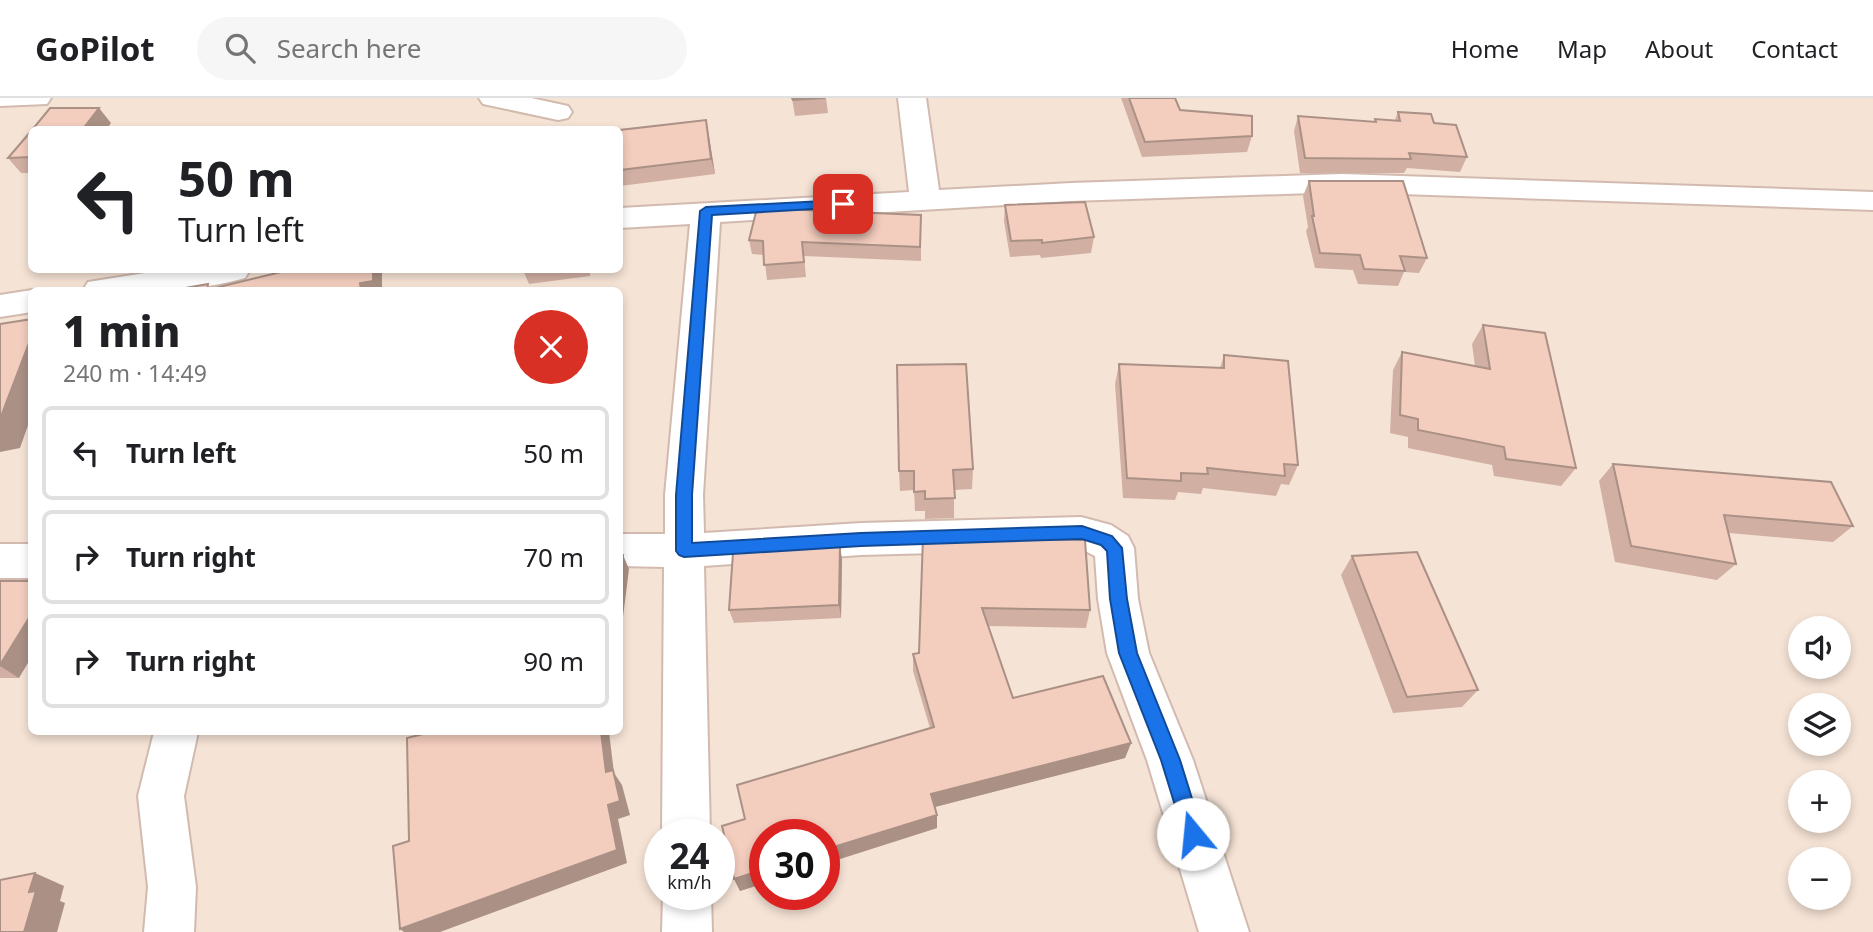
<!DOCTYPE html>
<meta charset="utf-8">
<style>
:root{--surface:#fff;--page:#f6f6f6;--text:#202124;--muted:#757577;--line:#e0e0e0}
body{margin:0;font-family:"Noto Sans",sans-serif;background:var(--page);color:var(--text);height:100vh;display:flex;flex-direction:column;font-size:26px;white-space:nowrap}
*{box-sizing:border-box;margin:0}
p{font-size:23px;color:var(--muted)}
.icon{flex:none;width:38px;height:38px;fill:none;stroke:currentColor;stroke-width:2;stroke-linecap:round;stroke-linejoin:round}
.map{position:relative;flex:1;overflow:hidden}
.panel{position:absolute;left:28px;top:189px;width:595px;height:448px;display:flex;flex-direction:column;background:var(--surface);border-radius:10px;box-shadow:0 4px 10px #0003}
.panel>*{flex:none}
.hud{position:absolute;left:28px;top:28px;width:595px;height:147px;border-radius:10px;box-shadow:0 4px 10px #0003;background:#fff;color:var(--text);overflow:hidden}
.controls{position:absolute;left:1788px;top:518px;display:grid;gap:14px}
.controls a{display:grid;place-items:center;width:63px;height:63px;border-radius:50%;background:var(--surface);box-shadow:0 4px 10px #0003;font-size:35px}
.speed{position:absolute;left:644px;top:721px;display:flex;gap:14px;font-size:35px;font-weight:700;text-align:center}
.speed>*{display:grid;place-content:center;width:91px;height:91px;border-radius:50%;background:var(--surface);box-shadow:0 4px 10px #0003;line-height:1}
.speed small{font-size:18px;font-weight:400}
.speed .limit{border:10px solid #d22;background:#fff;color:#111}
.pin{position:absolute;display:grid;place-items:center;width:60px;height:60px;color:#fff;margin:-30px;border-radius:14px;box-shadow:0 4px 10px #0006}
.me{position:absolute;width:77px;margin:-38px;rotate:343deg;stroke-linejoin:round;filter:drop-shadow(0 0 5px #0008)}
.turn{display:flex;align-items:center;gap:24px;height:147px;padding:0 35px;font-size:32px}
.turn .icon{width:91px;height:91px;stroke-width:2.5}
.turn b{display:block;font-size:49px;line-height:60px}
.round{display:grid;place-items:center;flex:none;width:74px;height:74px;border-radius:37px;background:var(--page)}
.headline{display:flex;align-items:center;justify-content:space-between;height:119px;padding:0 35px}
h1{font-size:42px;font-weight:800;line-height:52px}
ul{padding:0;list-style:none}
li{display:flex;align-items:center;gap:21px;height:94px;margin:0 14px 10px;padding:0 21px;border:4px solid var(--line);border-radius:10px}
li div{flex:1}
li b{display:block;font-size:26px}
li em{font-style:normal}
header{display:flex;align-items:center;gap:42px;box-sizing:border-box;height:98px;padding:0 35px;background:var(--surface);border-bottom:2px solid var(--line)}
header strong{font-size:33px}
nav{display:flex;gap:38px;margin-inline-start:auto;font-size:24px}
.search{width:490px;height:63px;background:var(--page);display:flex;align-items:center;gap:18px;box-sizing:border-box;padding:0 24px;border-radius:38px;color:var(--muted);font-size:26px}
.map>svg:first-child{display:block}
.residential{fill:#f5e3d5;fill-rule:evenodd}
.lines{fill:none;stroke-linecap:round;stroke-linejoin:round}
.minor-casing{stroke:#d2baaf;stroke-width:4}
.minor{fill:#fff;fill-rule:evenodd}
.wall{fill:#d1b0a3}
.shaded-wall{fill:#aa9085}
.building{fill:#f3cdbe;stroke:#aa9085;stroke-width:2}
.route{fill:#1a73e8;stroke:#114b97;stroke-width:2}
</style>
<header>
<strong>GoPilot</strong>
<div class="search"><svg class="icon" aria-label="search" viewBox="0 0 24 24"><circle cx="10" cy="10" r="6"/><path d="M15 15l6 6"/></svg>Search here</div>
<nav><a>Home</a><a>Map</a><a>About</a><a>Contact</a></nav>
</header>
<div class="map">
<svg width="1873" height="834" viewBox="0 0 1873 834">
<rect width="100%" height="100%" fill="#fdf2e7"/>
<path class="residential" d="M0 0H1873V834H0ZM32 32H620V172H32ZM32 192H620V634H32ZM1801 530H1839V569H1801ZM1801 607H1839V646H1801ZM1801 684H1839V723H1801ZM660 737H719V796H660ZM765 737H824V796H765ZM1801 761H1839V800H1801Z"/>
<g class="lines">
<defs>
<path id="minor" d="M0 0H51L47 6 0 8Z
M479 0H531L568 8 572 14 568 20 558 22 483 6Z
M898 0H926L939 92 1071 85 1342 76 1873 94V112L1342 94 1071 103 720 124 703 397 704 435 861 425 1081 419 1111 427 1128 438 1134 450 1138 501 1149 555 1193 662 1249 834H1199L1147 662 1107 555 1098 501 1095 458 1081 451 861 457 704 468 710 737H662L664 469 620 468V436H665V397L690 126 620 130V110L909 94Z
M164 172H250L245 180C194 194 135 197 83 192L88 184Z
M32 192H34H32V214L0 219V197Z
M0 446H32V480H0Z
M154 634H198L184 698 196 789 194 834H144L148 789 138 698Z
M663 796H711L712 834H662Z"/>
</defs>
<use href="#minor" class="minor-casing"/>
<use href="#minor" class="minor"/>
</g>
<path class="wall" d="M792 0H826L828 15 795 18Z
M1121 0H1175L1180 12 1252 38 1247 54 1142 59Z
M1398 14 1434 25 1467 59 1460 74 1407 70 1404 75H1300L1294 33 1298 18 1375 24V21L1395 22Z
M706 22 715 76 620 88V32Z
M32 32V75H21L8 60Z
M1309 83 1427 160 1419 175 1404 174 1398 188 1358 186 1353 172 1315 170 1306 133 1308 129 1303 98Z
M1005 107 1094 139 1091 155 1041 160 1040 157 1010 159 1004 123Z
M921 117V163L804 158 806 179 767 182 764 157 752 156 749 142Z
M523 172H590V178L529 186Z
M1483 227 1576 370 1561 388 1494 378 1492 367 1408 350V339L1390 335 1393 272 1402 254 1475 268 1472 246Z
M1224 257 1298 367 1289 387 1281 386 1276 398 1203 390 1201 396 1178 394 1175 402 1123 400 1115 286 1119 266 1220 270Z
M1613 366 1853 428 1833 444 1729 435 1736 466 1717 482 1615 464 1599 383Z
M973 371 972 391 954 392V420L925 421V413H915L914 392 900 393 899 373Z
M923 439 1090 512 1086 530 988 528 1013 600 1131 645 1125 660 935 709 937 730 740 793 734 781 745 721 930 630 913 573V556L919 555Z
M1352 458 1478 592 1462 609 1393 615 1341 477Z
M842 461 841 520 734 525 729 512Z
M0 483 19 580H0Z"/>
<path class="shaded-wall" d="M99 10 111 25 106 32H82Z
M706 22 709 38 715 76 711 61Z
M373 172H382V192H361L360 185Z
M32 237V316L20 350 0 354V321Z
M840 447 842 461 841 520 839 507Z
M623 457 629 471 623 519 620 511V486Z
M32 515V558L19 580 0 568V567Z
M601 634H609L614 675 622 687 630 717 618 721 627 765 440 834H404L400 831 608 707 606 674Z
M1131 645 1125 660 931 710V696Z
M937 717V730L824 766V752Z
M765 771V785L740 793 734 781Z
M35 775 64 788 60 803 65 805 57 834H24L29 794Z"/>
<path class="building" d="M792 0H825L793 2Z
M1129 0H1175L1180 12 1252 18V38L1145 44Z
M50 10H99L82 32H32Z
M1398 14 1431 16 1434 25 1456 27 1467 59 1409 55 1411 61 1305 60 1298 18 1376 24 1375 21 1400 23Z
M706 22 711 61 620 72V32Z
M615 30V32H592Z
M32 32V59L8 60Z
M1309 83H1403L1427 160 1400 158 1405 173 1364 171 1360 157 1320 155 1312 118H1314Z
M1085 104 1094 139 1042 145V142L1011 143 1005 107Z
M757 110 921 117 920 149 802 144 804 164 764 167 763 143 749 142Z
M289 172H373V183L360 185 361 192H174L208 186 207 192Z
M32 221V237L0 321V226Z
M1483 227 1545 235 1576 370 1506 361 1504 349 1418 332V321L1400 317 1402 254 1490 271Z
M1224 257 1288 263 1298 367 1284 366 1285 378 1207 370 1208 376 1181 375V383L1127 380 1119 266 1224 270Z
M966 266 973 371 953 372 955 400 925 401V393L914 394V373H899L897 267Z
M1613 366 1831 384 1853 428 1724 417 1736 466 1631 448Z
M923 439 1085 442 1090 512 982 510 1013 600 1103 578 1131 645 931 696 937 717 824 752V737H765V771L734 781 722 728 745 721 737 687 934 629 913 556 919 555Z
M840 447 839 507 729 512 733 455Z
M1417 454 1478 592 1407 599 1352 458Z
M620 457H623L620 486Z
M0 483H32V515L0 567Z
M431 634H601L606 674 613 672 620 703 608 707 617 752 400 831 393 748 409 743 407 640Z
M35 775 29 794 36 793 24 834H0V782Z"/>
<path class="route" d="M843 102 847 103V109L712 117 692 397V445L861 435 1082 428 1112 438 1122 450 1127 501 1137 555 1180 662 1203 736 1200 743 1193 745 1186 743 1161 662 1119 555 1110 501 1107 453 1101 447 1082 441 861 448 684 459 679 457 676 453V397L700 113 706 109Z"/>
</svg>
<div class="controls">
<a><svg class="icon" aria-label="sound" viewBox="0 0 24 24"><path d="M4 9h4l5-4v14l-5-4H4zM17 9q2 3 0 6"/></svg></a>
<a><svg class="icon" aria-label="layers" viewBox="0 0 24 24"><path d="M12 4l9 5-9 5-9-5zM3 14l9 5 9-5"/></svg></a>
<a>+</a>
<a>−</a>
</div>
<div class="speed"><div>24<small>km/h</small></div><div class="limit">30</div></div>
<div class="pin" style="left:843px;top:106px;background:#d93025"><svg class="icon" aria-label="arrive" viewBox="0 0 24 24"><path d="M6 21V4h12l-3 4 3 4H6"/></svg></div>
<svg class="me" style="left:1193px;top:736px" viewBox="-20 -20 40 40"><circle r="19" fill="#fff"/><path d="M0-13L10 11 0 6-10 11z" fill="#1a73e8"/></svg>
<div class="hud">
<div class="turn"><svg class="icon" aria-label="left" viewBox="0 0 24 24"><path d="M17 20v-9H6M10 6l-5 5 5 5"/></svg><div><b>50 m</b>Turn left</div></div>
</div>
<section class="panel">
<div class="headline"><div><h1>1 min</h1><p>240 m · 14:49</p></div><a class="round" style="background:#d93025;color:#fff"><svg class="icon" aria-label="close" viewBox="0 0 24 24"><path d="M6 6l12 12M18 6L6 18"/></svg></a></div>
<ul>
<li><svg class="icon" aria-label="left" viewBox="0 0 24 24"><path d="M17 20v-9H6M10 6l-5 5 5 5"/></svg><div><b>Turn left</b></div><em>50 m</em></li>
<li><svg class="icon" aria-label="right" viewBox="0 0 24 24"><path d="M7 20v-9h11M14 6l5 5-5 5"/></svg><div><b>Turn right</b></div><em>70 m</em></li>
<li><svg class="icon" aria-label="right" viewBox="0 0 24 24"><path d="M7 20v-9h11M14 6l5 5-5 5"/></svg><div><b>Turn right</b></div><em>90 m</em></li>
</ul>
</section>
</div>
